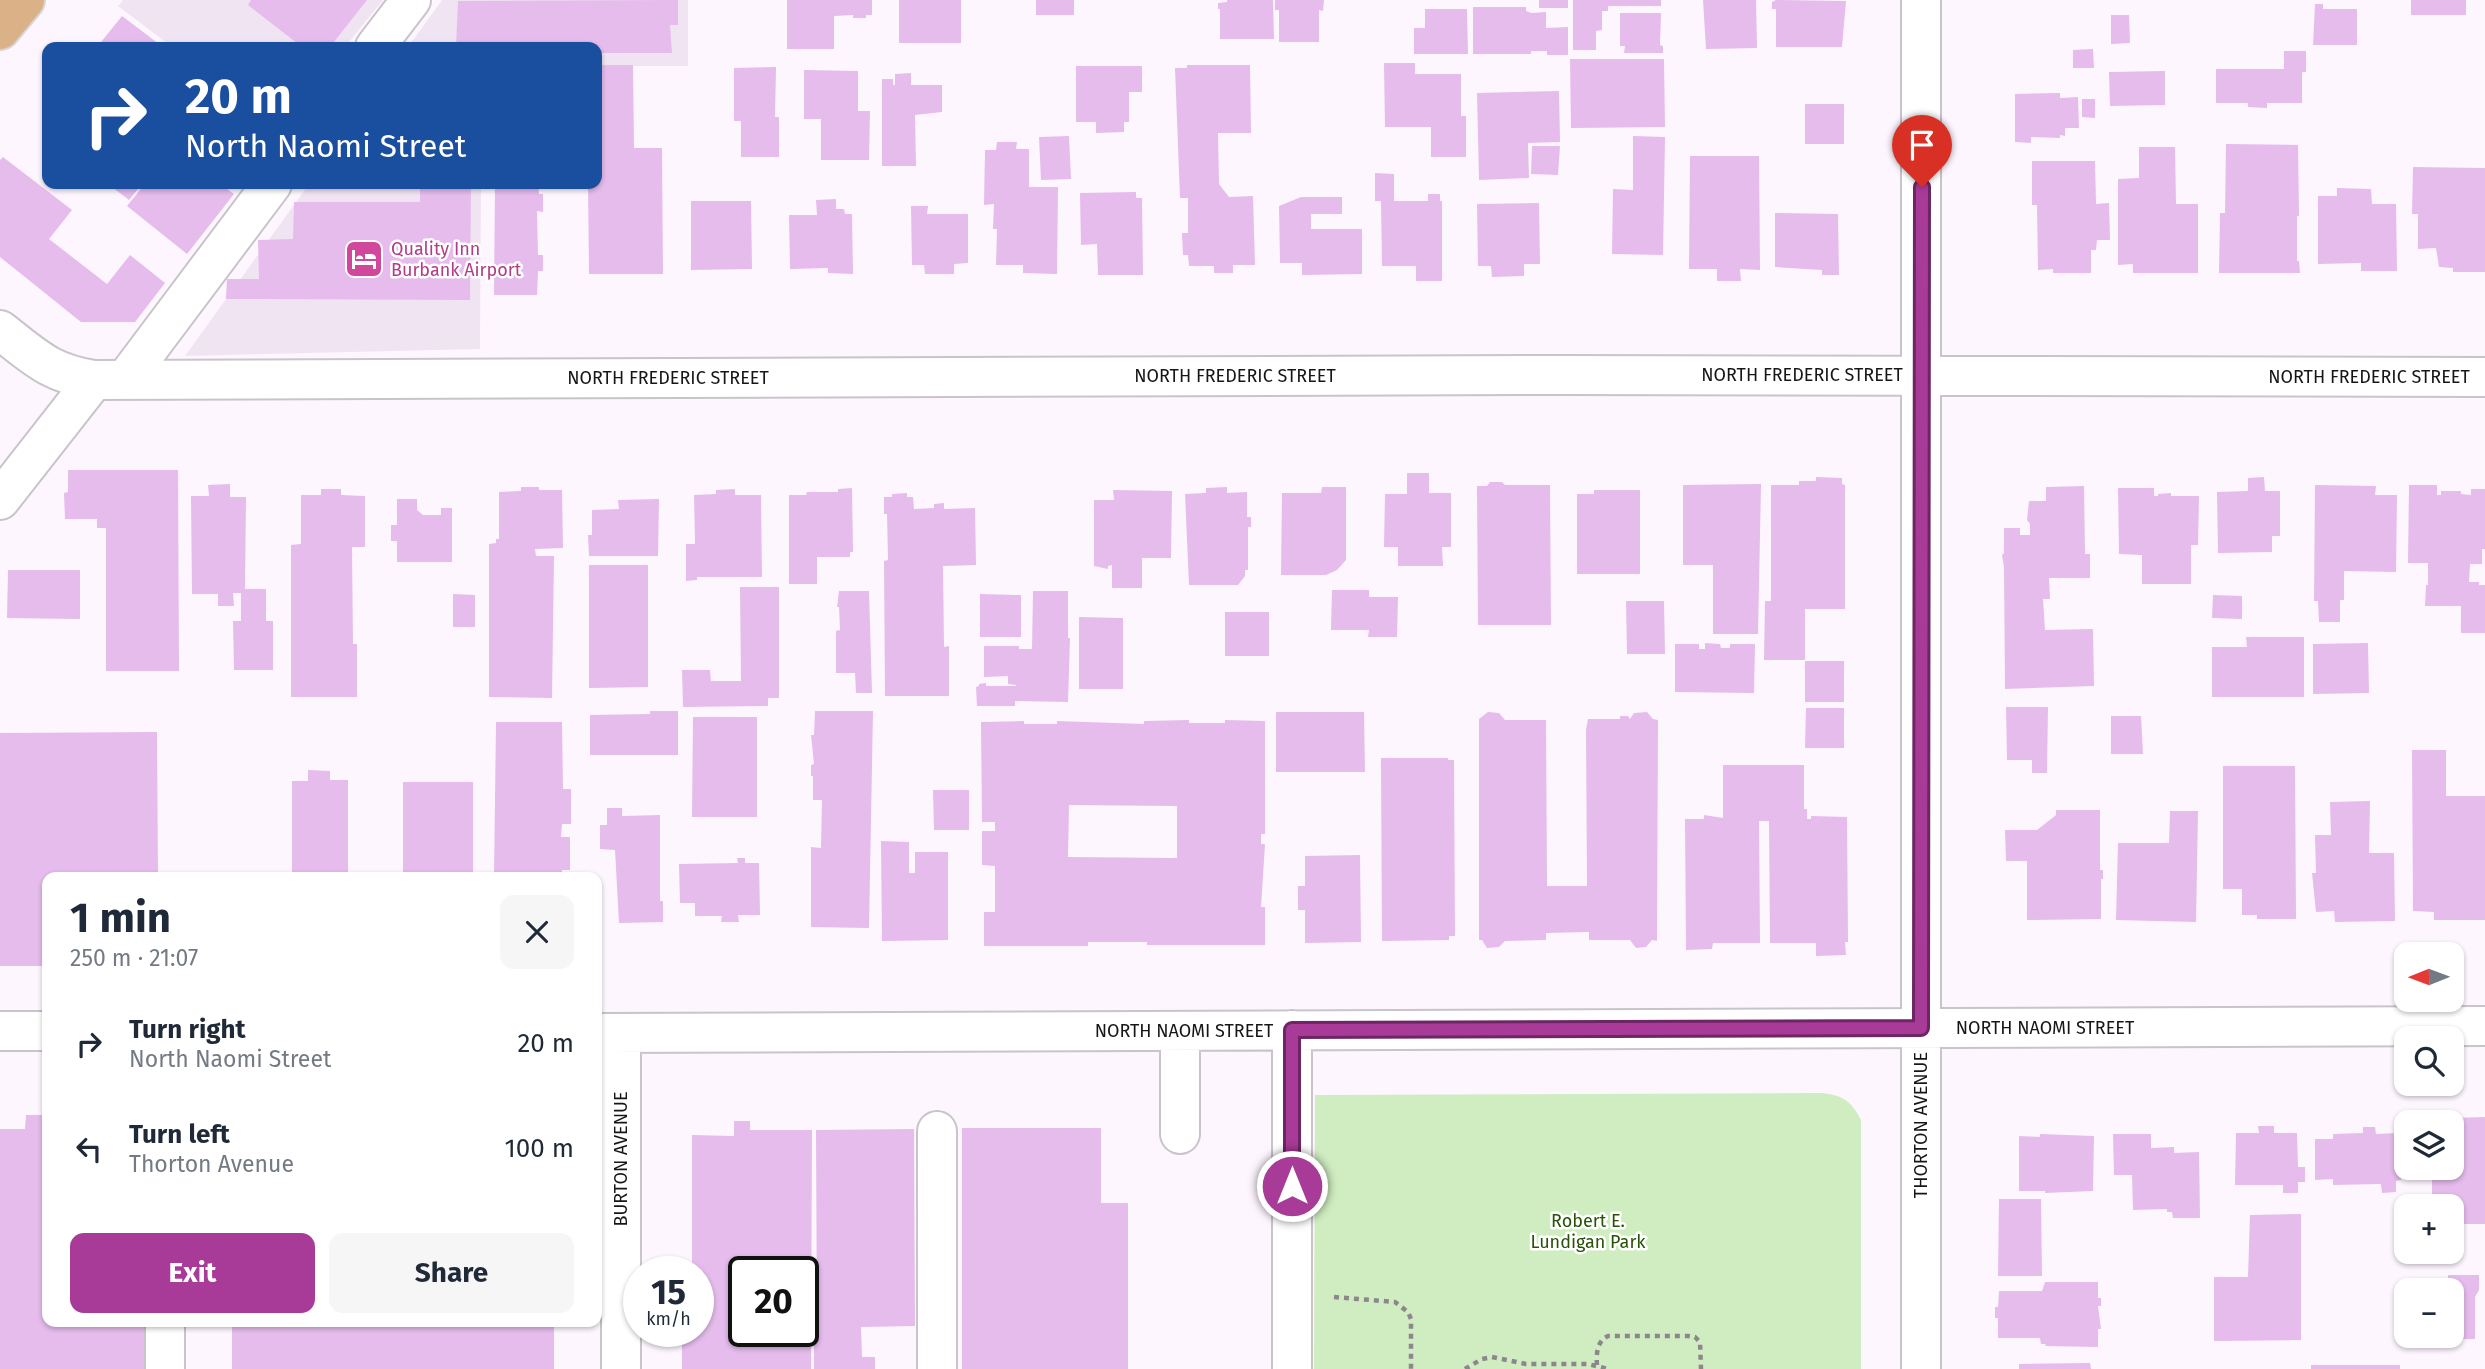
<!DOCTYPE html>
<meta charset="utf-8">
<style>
:root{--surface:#fff;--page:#f6f6f7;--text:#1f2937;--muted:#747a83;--accent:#a83a98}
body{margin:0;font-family:"Fira Sans",sans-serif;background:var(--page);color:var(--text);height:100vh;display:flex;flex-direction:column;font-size:26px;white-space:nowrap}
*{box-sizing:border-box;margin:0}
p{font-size:23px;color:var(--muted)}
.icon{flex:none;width:38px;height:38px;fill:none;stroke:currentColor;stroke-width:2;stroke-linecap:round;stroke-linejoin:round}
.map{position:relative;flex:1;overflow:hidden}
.sheet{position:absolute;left:42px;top:872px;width:560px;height:455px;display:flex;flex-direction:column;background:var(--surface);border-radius:14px;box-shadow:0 2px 5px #0004}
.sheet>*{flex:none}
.banner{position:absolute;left:42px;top:42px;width:560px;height:147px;border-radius:14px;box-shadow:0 2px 5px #0004;background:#1a4fa0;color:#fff;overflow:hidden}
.needle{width:46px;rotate:269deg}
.buttons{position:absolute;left:2394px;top:942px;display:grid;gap:14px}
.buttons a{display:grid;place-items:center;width:70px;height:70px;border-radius:14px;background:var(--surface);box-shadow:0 2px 5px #0004;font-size:35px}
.speed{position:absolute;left:623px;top:1256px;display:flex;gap:14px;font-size:35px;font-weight:700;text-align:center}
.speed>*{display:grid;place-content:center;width:91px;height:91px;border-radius:50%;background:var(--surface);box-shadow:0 2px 5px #0004;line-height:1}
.speed small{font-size:18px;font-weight:400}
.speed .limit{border:4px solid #111;border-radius:10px;background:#fff;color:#111}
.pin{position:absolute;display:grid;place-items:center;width:60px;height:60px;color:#fff;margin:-72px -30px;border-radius:50% 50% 50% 0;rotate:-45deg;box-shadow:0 0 7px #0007}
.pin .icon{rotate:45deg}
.me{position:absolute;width:77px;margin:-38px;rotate:0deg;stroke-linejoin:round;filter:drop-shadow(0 0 5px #0008)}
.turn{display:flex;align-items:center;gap:24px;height:147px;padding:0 28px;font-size:32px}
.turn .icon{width:91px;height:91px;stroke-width:2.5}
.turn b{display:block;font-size:49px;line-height:60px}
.round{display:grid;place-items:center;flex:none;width:74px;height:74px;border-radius:14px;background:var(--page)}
.overview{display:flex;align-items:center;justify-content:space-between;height:119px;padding:0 28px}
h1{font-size:42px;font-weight:700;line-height:52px}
.cta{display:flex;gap:14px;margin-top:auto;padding:14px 28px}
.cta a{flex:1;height:80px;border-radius:14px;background:var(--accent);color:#fff;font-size:28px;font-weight:700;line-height:80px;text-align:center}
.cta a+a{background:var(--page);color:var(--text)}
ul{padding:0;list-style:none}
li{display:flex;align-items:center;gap:21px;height:105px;padding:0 28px}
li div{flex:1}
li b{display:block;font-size:26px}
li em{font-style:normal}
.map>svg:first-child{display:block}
.built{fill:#f1e4f2}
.green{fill:#cfedc0}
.building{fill:#e5bcec;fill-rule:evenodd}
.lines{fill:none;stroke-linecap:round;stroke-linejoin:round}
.minor-casing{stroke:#c9c3ca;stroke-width:42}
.major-casing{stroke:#d5d5d5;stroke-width:42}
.path{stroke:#8d878d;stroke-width:4.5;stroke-dasharray:5 5;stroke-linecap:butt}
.minor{stroke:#fff;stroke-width:38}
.major{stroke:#dbb287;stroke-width:38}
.route-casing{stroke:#6d2663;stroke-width:18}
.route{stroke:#a83a98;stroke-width:12}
.labels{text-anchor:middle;stroke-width:5;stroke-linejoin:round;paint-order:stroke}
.hotel-label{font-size:18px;fill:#b23c85;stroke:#fff;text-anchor:start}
.street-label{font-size:18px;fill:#181518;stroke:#fff}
.park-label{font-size:18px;fill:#285207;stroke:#fff}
</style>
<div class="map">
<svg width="2485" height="1369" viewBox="0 0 2485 1369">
<rect width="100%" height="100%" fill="#fef6ff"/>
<path class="built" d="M123 0H383L345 47H172L118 6Z
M442 0H688V66H597V47H408Z
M309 184H481L480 349 185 356Z"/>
<path class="green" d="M1822 1093C1843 1095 1852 1102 1861 1120V1369H1314L1315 1095Z"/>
<path class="building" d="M251 0H367L330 47H314L308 43 305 47H302L248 5Z
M678 0V25H670L672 53H597V47H456L458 1Z
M787 0H872V15H866V18H853V15L834 16V49H787Z
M899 0H961V43H899Z
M1036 0H1074V15H1036Z
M1227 0H1273L1274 39H1220V9H1218V3L1227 2Z
M1275 0H1324L1323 11 1319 10V42H1279V10H1275Z
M1539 0H1568V8H1539Z
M1573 0H1661V6H1608V11H1602V30L1596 31V50H1573Z
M1703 0H1756L1757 48 1706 49Z
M1776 0 1846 1 1842 47H1776V9H1772V2Z
M2411 0H2466V15H2411Z
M2315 4H2323V9H2357V45H2313Z
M1473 7H1526V11L1531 13 1546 12V28L1568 27V55H1547V51H1531V54H1473Z
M1425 9H1467L1468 54H1414V28H1425Z
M1620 13H1661L1660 45 1663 46V53H1624L1625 46H1620Z
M2111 15H2129L2130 43 2111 44Z
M122 16 163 47H97Z
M2093 49 2094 68H2073V50Z
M2284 51H2306V72H2302V103H2267V108L2248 107V103H2216V69H2284Z
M1570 59H1664L1665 127 1571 128Z
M1384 63H1415V74H1461V116H1466V157H1431V127H1385Z
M597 65H633L634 148H662L663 274H589L588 184H597Z
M1187 65H1250L1251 133H1218L1219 184 1229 197 1253 196 1255 265H1233V273H1214V266H1189L1188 255H1183L1182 233H1188V198H1180L1175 68H1187Z
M1076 66H1142V92H1129V122H1124V132L1096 133V122H1076Z
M776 67 775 117H779V157H741V121H734V68Z
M804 70 858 71V111H870L869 160H821V119H804Z
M2165 71V105L2110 106 2109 72Z
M911 73V85H942V112L915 115 916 166H882V79H893V85H895V74Z
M1559 91 1560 142 1528 143 1529 178 1479 180 1477 93Z
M2060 93V98L2078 97 2079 128H2065V136L2060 135V138L2031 137V143L2015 142V94Z
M2082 99H2095V118L2082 117Z
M1805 104H1844V144H1805Z
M1069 136 1071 179 1041 180 1039 137Z
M1633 136 1665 137 1663 255 1612 254 1613 189 1633 190Z
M997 142H1017L1016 149H1029V187H1058L1057 274 1023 273V265H996L997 229H993L994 204 984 205 985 150H996Z
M2226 144 2298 145 2299 216H2297V261H2299L2300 273H2219L2220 213H2225Z
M1532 146H1560L1558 175 1531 174Z
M2139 147H2175L2176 204H2198V273H2133V264L2118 265V179L2139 178Z
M1690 156H1759L1760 270 1740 269 1741 281H1717V269H1689Z
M3 157 72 210 49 239 107 284 130 255 165 283 135 322H81L0 257V160Z
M2032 161H2095L2096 204 2109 203 2110 240H2097L2096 250H2091V273H2053V269L2038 270 2037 205H2032Z
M2413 167 2485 168V272H2453V268L2439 267 2436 248 2418 249V214H2412Z
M1375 173 1394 174V201H1428V194H1440V201H1442V281H1416V266H1382L1381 201H1375Z
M108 184H142L129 200Z
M145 184H220L234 194 187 254 127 206Z
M420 184H471L470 300 226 299 227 279H259L258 240 293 239 294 202H420Z
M495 184H538L539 194H543V212L537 211 538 255H543V271H538L537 295H494Z
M2337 188 2371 189 2372 204H2396L2397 271H2361V263L2318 264V196H2337Z
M1136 192V198H1142L1143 275H1098L1097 244 1081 245 1080 193Z
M1301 197H1342V214H1311V229H1362V274L1302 275V263H1280L1279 206Z
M836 199V209H844L845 214H852L853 274 828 273V268L790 269 789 215H817L816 200Z
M691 201H751L752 269 691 270Z
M1539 203 1540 264H1524V276L1492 277 1491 266H1478L1477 204Z
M911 206H928L927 214H968V263L954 264V274H925L924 265H912Z
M1775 213 1838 214 1839 275H1822V270L1775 267Z
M68 470H178L179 671H106V528H97V519H65L64 493 68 492Z
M1407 473H1429V493H1451V547H1442L1443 566H1398V547H1384L1385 494H1407Z
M1816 477 1842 478V484L1845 485V609H1805V660H1764L1765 601H1771V485H1799V481H1816Z
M2264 477 2265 491H2280V536H2272V552L2218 553 2217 492 2248 491V478Z
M1490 482H1502L1505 485H1550L1551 625H1478L1477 486H1487Z
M230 484V497H246L245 589H266V621H273V670H234L233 621H241V593H233L234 606H218V594H192L191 496H209L208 485Z
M1761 484 1758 634H1713V565H1683V485Z
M2315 485 2376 486 2375 495H2397L2396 572 2344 571V600H2340V622H2319L2318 601H2314Z
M2409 485H2437V495H2441V491H2461V494L2471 495V489H2485V549H2482V564H2470L2469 582H2479V585H2485V633H2461V606H2425L2426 585H2428V563H2408Z
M2084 486 2085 554H2090V578H2049L2050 599H2043L2045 630 2093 629 2094 686 2005 689 2004 567 2002 555 2004 553V528H2020V535H2030V524L2027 520 2029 501H2046V487Z
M521 487H539V490H562L563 548 535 549 536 556H554L552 698 489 697V544L496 543V539H499V492L521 491Z
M1227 487V493L1247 492V517H1251V527H1248V570H1245V576L1238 585H1189L1185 494 1206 493V488Z
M1322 487H1346V560L1337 570 1326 575H1281L1282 493H1321Z
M852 488 853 552H850V557H817V584H789V495H806L807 492H838V489Z
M2118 488H2154V496H2158V494L2171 493V496H2199L2198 545H2191V584H2142V555L2119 554Z
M321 489H341V495L365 496V547H352L353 644H357V697H291V545L301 544V495H321Z
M735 489V495H761L762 577H697V580L686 581V544H695L694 495 716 494V490Z
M1113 490 1172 491 1171 558H1142V588H1112V565L1108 566V569L1094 566V500H1114Z
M1594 490H1640V574H1577V494H1594Z
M907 493V497H913L914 509 934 508V504L944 503V509L975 508 976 565 943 566 944 647 949 646V696H885L884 561 888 560 887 514H884V497H892V494Z
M397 499H417V510L423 515H441V508H452V562H397V541H391V525H397Z
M659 499 658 556H589L588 535H592V510L619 509 618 500Z
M589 565H648V687L589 688Z
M8 570H80V619L7 618Z
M740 587H779V698H768V706L683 707 682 670H710L711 681H741Z
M1332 590H1369V597H1398L1397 637H1368L1369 630H1331Z
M839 591H869L872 693H856L855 673H836V631L840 630 839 607H837Z
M1033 591H1068V638H1070L1068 702 1015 701V706H977L976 687 979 686V684L986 683V686H1016V685L1008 684V676L984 677V646H1019V649H1032Z
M453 594 475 595V627H453Z
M980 594 1021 595V637H980Z
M2213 595 2242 596V619L2212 618Z
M1626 601H1664L1665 654H1627Z
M1225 612H1269V656H1225Z
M1079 617 1123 618V689H1079Z
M2246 637H2304V697H2212V647H2247Z
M1705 643 1720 644 1721 648H1730V644H1755L1754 693 1675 692V644H1699V649H1705Z
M2368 643 2369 693 2313 694V644Z
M1805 661H1844V702H1805Z
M2006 707H2048L2047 773H2032V760H2007Z
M1806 708H1844V748H1805Z
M650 711H678V755H590V715L650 714Z
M815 711H873L869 928 811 927V847L821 848 822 800H813V776H811V765L814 764 811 735H814Z
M1276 712H1364L1365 772H1276Z
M1488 712 1499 713 1505 720H1546L1547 886H1587L1586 730 1588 719H1620V716H1628L1630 719 1634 713 1647 712 1653 719 1658 720 1657 941 1652 940 1646 947 1636 948 1630 940H1589V932L1546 933V940L1505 941 1499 947 1487 948 1482 940H1479V719Z
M2111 716H2141L2143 754H2111Z
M693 717H757V817H692Z
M1189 720V723H1225V720L1265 721V834H1261V844H1265L1261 907H1265V945H1147V942H1088V946H984V912H995V866L982 865V831H995V822H982L981 722 1024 721V724H1057V721L1144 724V721ZM1069 805 1177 806V858L1068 857Z
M496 722H562L563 789H571V824H562L561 837H570V870H562V877H494Z
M157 732 158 877H47V966H0V733Z
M2412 750H2446V796H2485V920H2434V912L2413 911Z
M1381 758H1448V760H1454L1455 936H1449V940L1382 941Z
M1723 765H1804V809H1807V819H1811V816L1847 817 1848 942H1845L1846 955 1816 956V943H1770L1769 821H1759L1760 943H1713L1712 949 1686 950 1685 819H1704V815L1723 818Z
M2223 766H2295L2296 919H2257V915H2242V889H2223Z
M308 770 330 771V780H348V877H292V781H308Z
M403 782H473V877H403Z
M933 790H969V830H934Z
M2370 801 2369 853H2394L2395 921 2335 922 2334 911 2316 912 2312 873H2316L2315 835H2331L2330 802Z
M607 808H622V816L660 815V901H663V922L619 923 615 850 600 849V825H607Z
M2056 810H2100V870H2103V879H2101V919L2027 920V861H2006L2005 830H2037L2056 815Z
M2170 811H2198L2196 922 2116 920 2118 843H2169Z
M881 841 909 842V873H915V852H948V940L882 941Z
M1360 855 1361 942 1305 943V910H1298V886H1305V856Z
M737 858H745V863H759L760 915H738L739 922H721L722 916H695V903H680L679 864 738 863Z
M26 1115H47V1321H145V1369H0V1129H25Z
M2485 1117V1224H2452V1206H2432V1167H2452V1118Z
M734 1121H750V1130H812L811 1369H682V1332H698V1272H692V1135L734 1136ZM744 1272H803V1332H744Z
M2258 1126H2274V1133H2297L2298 1167H2305V1182H2298V1193H2283V1185H2235L2236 1133H2259Z
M2363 1127H2375L2376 1134 2396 1133V1170H2401V1180L2396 1181V1192L2382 1193 2381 1184 2333 1185V1179L2315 1180V1139H2333V1134L2363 1133Z
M962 1128H1101V1203H1128V1369H962Z
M914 1129 915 1326 861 1327 862 1357H875V1369H814V1325H817L816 1130Z
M2040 1134 2094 1136 2093 1191 2045 1193V1191H2019V1136L2040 1137Z
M2113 1134H2151V1148L2174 1147V1153L2199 1152 2200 1218H2173L2172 1212H2167V1209L2133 1210 2132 1175H2114Z
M1999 1199H2041L2042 1276H1998Z
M2301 1214V1340L2214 1341V1277H2248L2250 1215Z
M2448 1275H2479V1290L2475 1297V1339H2411V1335H2452V1290H2448Z
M2045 1282H2098V1298H2101V1306H2098L2101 1329H2098V1347L2045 1346 2046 1344H2041L2040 1338H1998V1318H1995V1307H1998L1999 1291H2042Z
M232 1321H554V1369H232Z
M2090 1363 2091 1369H2019V1364Z
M2311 1365H2400V1369H2311Z"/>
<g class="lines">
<defs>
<path id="minor" d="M375 47 411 0
M0 330C35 357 49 373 94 380L1558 375 2485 377
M125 380 272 184
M0 500 94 380
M1292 1030V1369
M0 1031H47
M1180 1031V1134
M597 1033 2485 1026
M621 1033V1369
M937 1131V1369
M165 1369V1321
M1921 1369V0"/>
<path id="major" d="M0 30 25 0"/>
</defs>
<use href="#minor" class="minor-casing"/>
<use href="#major" class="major-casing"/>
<path class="path" d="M1334 1297 1395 1302 1408 1312 1411 1319V1369
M1597 1365C1596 1354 1597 1341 1608 1336H1688L1695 1337 1700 1342 1701 1369
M1465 1369 1482 1359 1492 1357 1526 1364H1588L1608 1369"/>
<use href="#minor" class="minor"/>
<use href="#major" class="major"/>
</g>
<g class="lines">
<defs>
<path id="route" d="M1292 1186V1030L1921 1028 1922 187"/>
</defs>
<use href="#route" class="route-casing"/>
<use href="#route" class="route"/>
</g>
<defs>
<symbol id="hotel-square" viewBox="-11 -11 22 22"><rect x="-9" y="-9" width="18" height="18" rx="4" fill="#d1479c" stroke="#fff"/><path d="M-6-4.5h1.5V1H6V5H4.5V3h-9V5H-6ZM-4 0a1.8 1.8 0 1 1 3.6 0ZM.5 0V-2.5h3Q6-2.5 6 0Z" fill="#fff"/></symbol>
</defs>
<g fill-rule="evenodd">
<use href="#hotel-square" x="342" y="237" width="44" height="44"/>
</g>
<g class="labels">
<g class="hotel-label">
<text x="391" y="255">Quality Inn<tspan x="391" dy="21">Burbank Airport</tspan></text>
</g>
<g class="street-label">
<text x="1802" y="381">NORTH FREDERIC STREET</text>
<text x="1235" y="382">NORTH FREDERIC STREET</text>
<text x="2369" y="383">NORTH FREDERIC STREET</text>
<text x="668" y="384">NORTH FREDERIC STREET</text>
<text x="2045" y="1034">NORTH NAOMI STREET</text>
<text x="1184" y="1037">NORTH NAOMI STREET</text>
<text transform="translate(1921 1125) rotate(-90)" y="6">THORTON AVENUE</text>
<text transform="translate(621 1159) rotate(-90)" y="6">BURTON AVENUE</text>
</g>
<g class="park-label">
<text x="1588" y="1227">Robert E.<tspan x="1588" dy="21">Lundigan Park</tspan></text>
</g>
</g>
</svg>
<div class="buttons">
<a><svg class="needle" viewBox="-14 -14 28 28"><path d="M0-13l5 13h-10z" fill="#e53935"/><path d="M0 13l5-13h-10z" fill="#747a83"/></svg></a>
<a><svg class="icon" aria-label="search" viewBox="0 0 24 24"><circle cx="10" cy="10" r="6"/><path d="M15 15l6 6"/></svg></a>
<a><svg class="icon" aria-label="layers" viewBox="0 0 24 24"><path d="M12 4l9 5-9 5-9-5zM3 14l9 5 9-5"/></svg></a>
<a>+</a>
<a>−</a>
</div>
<div class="speed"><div>15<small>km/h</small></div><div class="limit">20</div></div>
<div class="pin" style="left:1922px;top:187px;background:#d93025"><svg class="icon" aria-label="arrive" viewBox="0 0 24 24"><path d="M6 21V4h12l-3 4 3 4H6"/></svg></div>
<svg class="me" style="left:1292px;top:1186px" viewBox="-20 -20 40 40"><circle r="17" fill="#a83a98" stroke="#fff" stroke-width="3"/><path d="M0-11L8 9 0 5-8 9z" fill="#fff"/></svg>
<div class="banner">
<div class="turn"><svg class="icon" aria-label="right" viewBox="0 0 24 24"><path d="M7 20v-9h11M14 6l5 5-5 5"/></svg><div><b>20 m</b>North Naomi Street</div></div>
</div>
<section class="sheet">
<div class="overview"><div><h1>1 min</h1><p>250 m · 21:07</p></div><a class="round"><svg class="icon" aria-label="close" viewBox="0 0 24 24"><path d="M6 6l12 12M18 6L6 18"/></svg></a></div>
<ul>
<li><svg class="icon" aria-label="right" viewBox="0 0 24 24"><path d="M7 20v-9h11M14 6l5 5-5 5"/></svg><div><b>Turn right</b><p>North Naomi Street</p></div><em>20 m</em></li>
<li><svg class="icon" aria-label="left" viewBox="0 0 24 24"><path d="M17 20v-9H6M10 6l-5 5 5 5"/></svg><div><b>Turn left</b><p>Thorton Avenue</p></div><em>100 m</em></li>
</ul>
<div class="cta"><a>Exit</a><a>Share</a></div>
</section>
</div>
